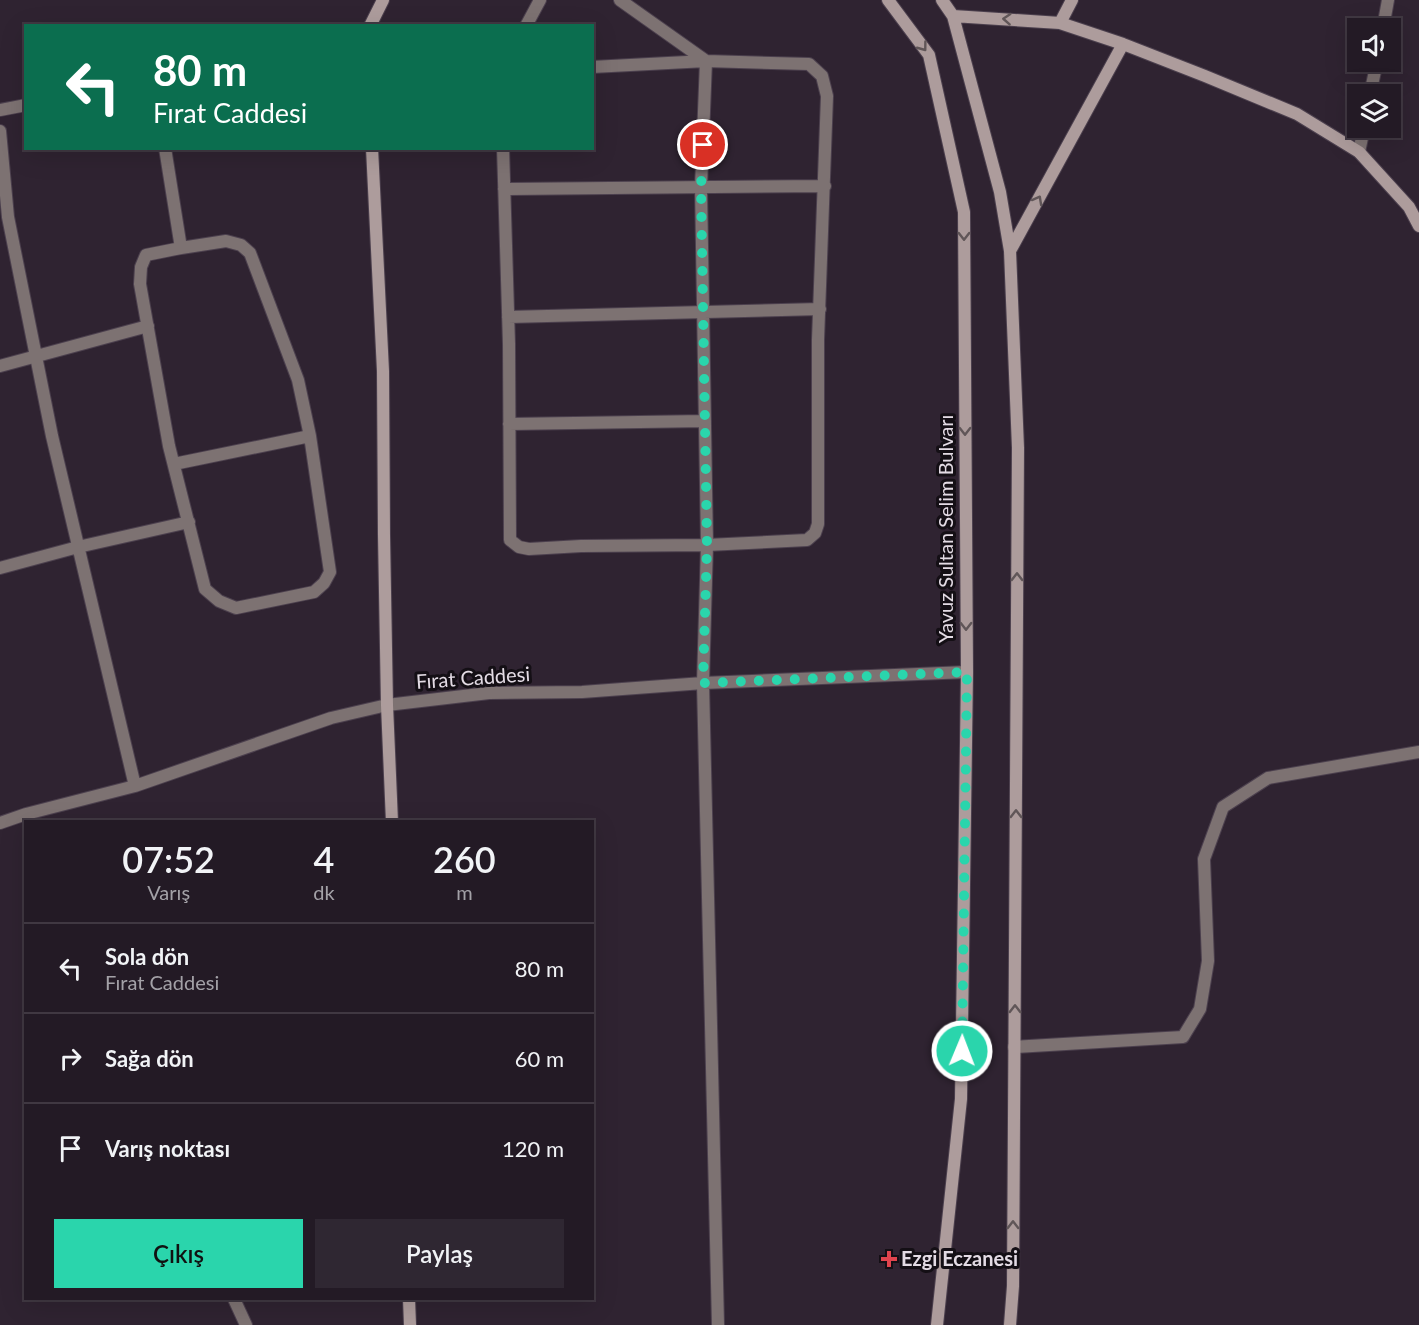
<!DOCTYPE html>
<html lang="tr">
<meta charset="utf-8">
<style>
:root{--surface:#231a25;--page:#2f2732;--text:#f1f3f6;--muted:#a3a1a7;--line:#403842;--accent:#2ad5ac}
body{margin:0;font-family:Lato,sans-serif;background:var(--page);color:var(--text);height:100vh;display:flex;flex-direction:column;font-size:22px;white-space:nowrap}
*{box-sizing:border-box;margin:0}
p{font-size:20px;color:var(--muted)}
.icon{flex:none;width:33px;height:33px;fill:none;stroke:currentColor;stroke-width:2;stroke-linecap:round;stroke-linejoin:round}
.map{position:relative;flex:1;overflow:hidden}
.side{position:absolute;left:24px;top:820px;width:570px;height:480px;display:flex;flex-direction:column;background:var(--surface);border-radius:0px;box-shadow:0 6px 24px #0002,0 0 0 2px var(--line)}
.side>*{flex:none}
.banner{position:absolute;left:24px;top:24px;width:570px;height:126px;border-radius:0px;box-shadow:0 6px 24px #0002,0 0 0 2px var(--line);background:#0b6e4f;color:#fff;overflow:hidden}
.fabs{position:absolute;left:1347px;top:18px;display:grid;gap:12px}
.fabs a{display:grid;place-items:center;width:54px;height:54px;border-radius:0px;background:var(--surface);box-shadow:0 6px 24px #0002,0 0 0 2px var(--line);font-size:30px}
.pin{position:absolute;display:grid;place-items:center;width:51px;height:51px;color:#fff;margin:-26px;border:3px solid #fff;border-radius:50%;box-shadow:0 2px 6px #0007}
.me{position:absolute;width:66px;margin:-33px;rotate:1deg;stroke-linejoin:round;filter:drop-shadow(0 0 4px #0008)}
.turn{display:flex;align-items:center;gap:21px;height:126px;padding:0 30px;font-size:27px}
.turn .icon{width:78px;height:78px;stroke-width:2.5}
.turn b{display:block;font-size:42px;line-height:51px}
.eta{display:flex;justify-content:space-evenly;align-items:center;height:102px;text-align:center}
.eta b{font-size:36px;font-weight:600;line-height:42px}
.primary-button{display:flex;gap:12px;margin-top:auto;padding:12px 30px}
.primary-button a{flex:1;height:69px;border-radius:0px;background:var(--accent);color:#111;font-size:24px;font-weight:600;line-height:69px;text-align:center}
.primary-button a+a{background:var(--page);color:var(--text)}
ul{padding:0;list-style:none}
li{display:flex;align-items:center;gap:18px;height:90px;padding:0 30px;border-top:2px solid var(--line)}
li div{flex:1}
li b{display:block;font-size:22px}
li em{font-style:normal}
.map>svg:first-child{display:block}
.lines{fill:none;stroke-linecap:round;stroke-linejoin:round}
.street-casing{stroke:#4c404e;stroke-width:14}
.secondary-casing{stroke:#4c404e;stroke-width:14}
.street{stroke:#7d7272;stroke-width:12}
.secondary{stroke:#ad9c9c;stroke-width:12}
.oneway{stroke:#605658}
.route{stroke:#2ad5ac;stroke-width:10;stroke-dasharray:0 18}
.health-dot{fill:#e0444e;stroke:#140f15;stroke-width:2}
.labels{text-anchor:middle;stroke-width:6;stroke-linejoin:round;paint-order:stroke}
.street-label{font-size:20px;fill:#e3dbe4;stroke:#140f15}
.poi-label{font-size:20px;font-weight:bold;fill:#e3dbe4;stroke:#140f15;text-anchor:start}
</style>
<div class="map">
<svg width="1419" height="1325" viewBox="0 0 1419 1325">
<rect width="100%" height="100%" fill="#2f2331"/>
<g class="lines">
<defs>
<path id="street" d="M620 0 706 61 701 187 707 545 703 683 718 1325
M526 26 540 0
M1383 28 1388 0
M1370 94 1377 62
M0 110 26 105
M0 131 8 217 52 436 135 786
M165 148 181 248
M503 148 509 344 510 540 519 547 529 549 581 546 707 545 807 540 815 533 818 524V340L827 96 822 76 809 64 706 61 592 67
M1359 152 1364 128
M504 189 825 186
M226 241 241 245 250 253 298 380 310 436 330 572 324 583 314 592 236 608 219 601 205 589 169 446 140 284 141 267 146 255 181 248Z
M508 317 820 309
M0 366 148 326
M509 424 705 421
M174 464 310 436
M0 568 78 547 189 522
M0 823 26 814 135 786 331 718 387 705 489 693 582 692 703 683 967 672
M1014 1047 1183 1037 1200 1009 1208 961 1204 859 1223 807 1268 778 1419 752
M234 1299 246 1325"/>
<path id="secondary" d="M888 0 929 55 964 212 967 672 961 1099 937 1325
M942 0 953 16 1000 192 1010 251 1018 448 1013 1286 1010 1325
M953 16 1060 23 1123 44 1205 76 1297 114 1359 152 1409 207 1419 226
M1060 23 1072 0
M370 26 383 0
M372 148 383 371 384 535 387 705 392 822
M1010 251 1123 44
M409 1299 410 1325"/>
</defs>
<use href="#street" class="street-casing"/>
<use href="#secondary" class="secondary-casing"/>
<use href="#street" class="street"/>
<use href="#secondary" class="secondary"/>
</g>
<defs><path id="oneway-chevron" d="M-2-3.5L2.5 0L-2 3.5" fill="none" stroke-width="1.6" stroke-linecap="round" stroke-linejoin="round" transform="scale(1.5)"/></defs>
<g class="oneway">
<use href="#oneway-chevron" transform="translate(1007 19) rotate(-176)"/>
<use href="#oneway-chevron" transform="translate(923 47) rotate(53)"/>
<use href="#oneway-chevron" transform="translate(1038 200) rotate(-61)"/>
<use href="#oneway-chevron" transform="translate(964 236) rotate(90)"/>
<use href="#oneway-chevron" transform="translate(965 431) rotate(90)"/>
<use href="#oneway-chevron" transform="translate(1017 577) rotate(-90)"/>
<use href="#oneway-chevron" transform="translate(966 626) rotate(90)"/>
<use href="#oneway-chevron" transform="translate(1016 814) rotate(-90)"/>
<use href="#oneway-chevron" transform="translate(1015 1009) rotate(-90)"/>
<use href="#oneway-chevron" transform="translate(1013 1225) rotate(-90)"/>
</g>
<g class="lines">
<path class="route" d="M703 145 701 187 707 545 703 683 967 672 962 1051"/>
</g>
<path class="health-dot" d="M886 1250h6v6h6v6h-6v6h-6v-6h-6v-6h6z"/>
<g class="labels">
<g class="street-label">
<text transform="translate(946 529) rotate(-90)" y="7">Yavuz Sultan Selim Bulvarı</text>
<text transform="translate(473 678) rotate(-4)" y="7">Fırat Caddesi</text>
</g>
<g class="poi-label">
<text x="901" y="1266">Ezgi Eczanesi</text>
</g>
</g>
</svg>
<div class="fabs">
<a><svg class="icon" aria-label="sound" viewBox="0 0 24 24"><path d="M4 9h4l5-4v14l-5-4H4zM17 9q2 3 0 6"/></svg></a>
<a><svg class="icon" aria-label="layers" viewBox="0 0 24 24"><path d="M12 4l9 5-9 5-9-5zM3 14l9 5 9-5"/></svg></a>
</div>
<div class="pin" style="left:703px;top:145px;background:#d93025"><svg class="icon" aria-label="arrive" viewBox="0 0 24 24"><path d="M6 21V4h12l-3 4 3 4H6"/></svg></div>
<svg class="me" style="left:962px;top:1051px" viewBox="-20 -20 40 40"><circle r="17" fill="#2ad5ac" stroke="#fff" stroke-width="3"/><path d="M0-11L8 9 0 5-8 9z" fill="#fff"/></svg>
<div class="banner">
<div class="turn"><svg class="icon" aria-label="left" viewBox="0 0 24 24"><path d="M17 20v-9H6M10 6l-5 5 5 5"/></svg><div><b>80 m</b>Fırat Caddesi</div></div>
</div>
<section class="side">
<div class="eta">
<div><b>07:52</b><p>Varış</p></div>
<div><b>4</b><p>dk</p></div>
<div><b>260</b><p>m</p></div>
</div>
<ul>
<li><svg class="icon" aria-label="left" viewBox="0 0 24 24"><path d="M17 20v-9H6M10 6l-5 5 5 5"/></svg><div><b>Sola dön</b><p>Fırat Caddesi</p></div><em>80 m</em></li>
<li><svg class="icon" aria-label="right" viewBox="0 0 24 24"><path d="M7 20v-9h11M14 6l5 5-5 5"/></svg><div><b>Sağa dön</b></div><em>60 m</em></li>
<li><svg class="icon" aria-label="arrive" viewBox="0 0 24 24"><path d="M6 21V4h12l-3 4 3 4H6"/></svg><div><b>Varış noktası</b></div><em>120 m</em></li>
</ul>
<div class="primary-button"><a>Çıkış</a><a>Paylaş</a></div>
</section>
</div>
